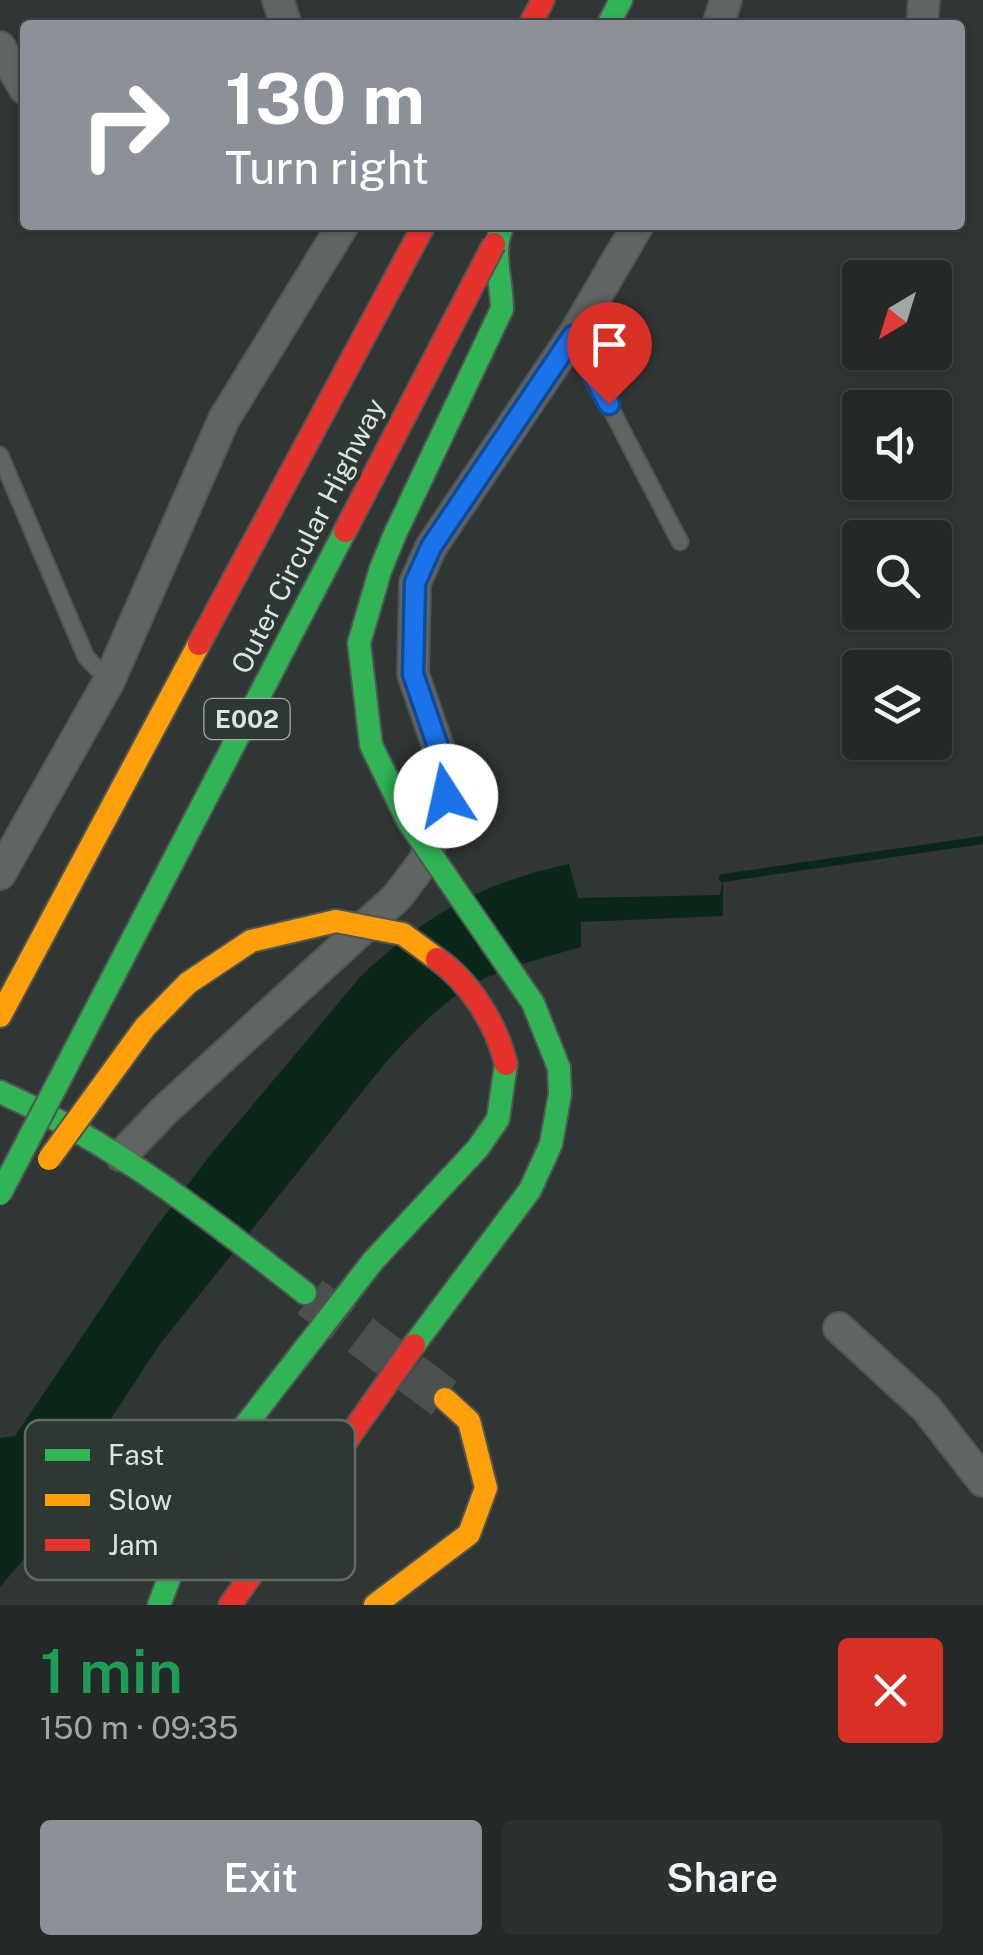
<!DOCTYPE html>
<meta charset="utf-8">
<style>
:root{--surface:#242826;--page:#2c302e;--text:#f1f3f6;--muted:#a3a6a7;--line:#414443;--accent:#8c9099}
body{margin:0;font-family:"Public Sans",sans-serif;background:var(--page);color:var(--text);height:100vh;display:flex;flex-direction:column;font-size:38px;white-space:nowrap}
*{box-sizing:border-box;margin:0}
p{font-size:32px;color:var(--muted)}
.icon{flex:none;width:55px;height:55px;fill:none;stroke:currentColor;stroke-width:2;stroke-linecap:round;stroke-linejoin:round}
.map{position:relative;height:1605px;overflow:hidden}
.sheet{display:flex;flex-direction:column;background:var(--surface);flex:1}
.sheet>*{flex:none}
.hud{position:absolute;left:20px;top:20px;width:945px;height:210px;border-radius:10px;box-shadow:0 2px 8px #0004,0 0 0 2px var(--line);background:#8c9099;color:#fff;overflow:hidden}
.needle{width:65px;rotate:218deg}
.tools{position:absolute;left:842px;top:260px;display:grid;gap:20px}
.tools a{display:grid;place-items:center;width:110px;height:110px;border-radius:10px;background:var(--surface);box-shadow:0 2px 8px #0004,0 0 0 2px var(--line);font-size:50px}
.pin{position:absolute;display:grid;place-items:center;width:85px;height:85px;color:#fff;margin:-102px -42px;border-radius:50% 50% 50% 0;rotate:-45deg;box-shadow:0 0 10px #0007}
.pin .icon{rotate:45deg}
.me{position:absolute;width:110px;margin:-55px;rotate:350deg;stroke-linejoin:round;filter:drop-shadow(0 0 8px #0008)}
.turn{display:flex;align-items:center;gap:35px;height:210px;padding:0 40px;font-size:45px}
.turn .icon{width:130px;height:130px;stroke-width:2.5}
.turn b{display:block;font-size:70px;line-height:85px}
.round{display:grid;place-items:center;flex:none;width:105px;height:105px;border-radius:10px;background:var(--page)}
.overview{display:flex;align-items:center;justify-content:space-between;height:170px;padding:0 40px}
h1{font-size:60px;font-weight:600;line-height:75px;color:#1e9e55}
.cta{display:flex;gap:20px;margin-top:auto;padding:20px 40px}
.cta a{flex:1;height:115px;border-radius:10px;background:var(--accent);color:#fff;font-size:40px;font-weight:600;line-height:115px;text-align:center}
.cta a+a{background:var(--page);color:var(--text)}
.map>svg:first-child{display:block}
.water{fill:#0b271a}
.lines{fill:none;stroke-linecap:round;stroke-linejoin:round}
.stream{stroke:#0b271a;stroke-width:8}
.secondary-tunnel{stroke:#4a504d;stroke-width:42;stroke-dasharray:42 21;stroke-linecap:butt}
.lane-casing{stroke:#505552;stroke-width:19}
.street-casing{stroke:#505552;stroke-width:34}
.fast-casing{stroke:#505552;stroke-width:26}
.slow-casing{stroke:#505552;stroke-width:26}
.jam-casing{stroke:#505552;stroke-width:26}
.lane{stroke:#606462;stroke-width:15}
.street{stroke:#606462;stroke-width:30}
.fast{stroke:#30b455;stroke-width:22}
.slow{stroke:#ff9f0a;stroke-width:22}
.jam{stroke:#e5322d;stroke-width:22}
.fast-bridge-casing{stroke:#505552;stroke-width:26;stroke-linecap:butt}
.slow-bridge-casing{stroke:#505552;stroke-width:26;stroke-linecap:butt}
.jam-bridge-casing{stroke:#505552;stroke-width:26;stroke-linecap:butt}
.fast-bridge{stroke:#30b455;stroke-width:22}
.slow-bridge{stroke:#ff9f0a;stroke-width:22}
.jam-bridge{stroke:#e5322d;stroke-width:22}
.route-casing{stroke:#114b97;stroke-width:25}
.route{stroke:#1a73e8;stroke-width:18}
.labels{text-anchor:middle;stroke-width:10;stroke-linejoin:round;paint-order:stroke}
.shield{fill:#2e3832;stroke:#a8b0ac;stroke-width:2.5}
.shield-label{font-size:25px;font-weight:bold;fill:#dde3e0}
.street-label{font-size:28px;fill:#dde3e0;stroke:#2e3832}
.key{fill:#2e3832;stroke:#636b66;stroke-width:2.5}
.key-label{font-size:28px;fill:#dde3e0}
</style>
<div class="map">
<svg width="983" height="1605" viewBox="0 0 983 1605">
<rect width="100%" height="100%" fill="#303633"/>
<path class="water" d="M569 864 578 898 720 895 723 878V916L581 922V947C554 955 524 962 497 973 452 991 418 1027 386 1062L160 1344 99 1437 41 1539 0 1587V1438L15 1436 153 1231 208 1158 362 975C428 914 481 883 569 864Z"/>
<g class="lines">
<path class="stream" d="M723 878 983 840"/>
<path class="secondary-tunnel" d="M310 1297 445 1399"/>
<defs>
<path id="lane" d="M573 336 680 542
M0 455 86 657 109 681"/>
<path id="street" d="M278 0 286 25
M718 25 726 0
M922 25 924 0
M0 47 25 89
M0 874 109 681 224 419 343 225
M121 1156 165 1110 397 897 425 860 446 796 445 767 413 674 415 583 431 547 573 336 638 225
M839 1328 926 1408 983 1481"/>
<path id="fast" d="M608 25 621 0
M395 534 502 309C502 278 490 252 503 225
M0 1092C113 1142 208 1217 305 1293
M414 1345 530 1190 551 1144 560 1094 559 1068
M159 1605 210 1471 373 1261 478 1148 498 1119 506 1064"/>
<path id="slow" d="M0 1016 199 644
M375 1605 469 1534 486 1488 469 1421 445 1399"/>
<path id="jam" d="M530 25 543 0
M199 644 424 225
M230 1605 414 1345"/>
</defs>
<use href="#lane" class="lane-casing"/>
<use href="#street" class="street-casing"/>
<use href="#fast" class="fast-casing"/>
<use href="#slow" class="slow-casing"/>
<use href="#jam" class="jam-casing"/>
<use href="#lane" class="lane"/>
<use href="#street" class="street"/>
<use href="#fast" class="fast"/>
<use href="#slow" class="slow"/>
<use href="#jam" class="jam"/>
<defs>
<path id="fast-bridge" d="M395 534 380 571 359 643 371 745 408 821 533 1003 559 1068
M0 1194 345 531"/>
<path id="slow-bridge" d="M49 1159 145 1027 188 983 251 941 336 921 403 934 437 959"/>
<path id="jam-bridge" d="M345 531 494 244
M437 959C470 982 497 1025 506 1064"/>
</defs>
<use href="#fast-bridge" class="fast-bridge-casing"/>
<use href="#slow-bridge" class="slow-bridge-casing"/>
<use href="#jam-bridge" class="jam-bridge-casing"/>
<use href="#fast-bridge" class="fast-bridge"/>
<use href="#slow-bridge" class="slow-bridge"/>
<use href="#jam-bridge" class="jam-bridge"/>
</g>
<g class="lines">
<defs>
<path id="route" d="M446 796 445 767 413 674 415 583 431 547 573 336 609 404"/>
</defs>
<use href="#route" class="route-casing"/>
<use href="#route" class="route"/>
</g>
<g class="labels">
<rect class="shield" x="204.5" y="699" width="85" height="40" rx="8"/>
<g class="shield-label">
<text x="247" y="728">E002</text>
</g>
<g class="street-label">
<text transform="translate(308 536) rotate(-63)" y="10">Outer Circular Highway</text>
</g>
</g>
<rect x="25" y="1420" width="330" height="160" rx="15" class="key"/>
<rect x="45" y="1449" width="45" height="12" fill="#30b455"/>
<rect x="45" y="1494" width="45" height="12" fill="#ff9f0a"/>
<rect x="45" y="1539" width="45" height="12" fill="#e5322d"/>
<g class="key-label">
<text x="108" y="1465">Fast</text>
<text x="108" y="1510">Slow</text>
<text x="108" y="1555">Jam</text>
</g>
</svg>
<div class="tools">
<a><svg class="needle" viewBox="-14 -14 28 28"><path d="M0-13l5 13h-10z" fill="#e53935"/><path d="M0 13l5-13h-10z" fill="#a3a6a7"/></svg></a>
<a><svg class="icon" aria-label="sound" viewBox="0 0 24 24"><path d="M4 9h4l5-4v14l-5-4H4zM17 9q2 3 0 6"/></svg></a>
<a><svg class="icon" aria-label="search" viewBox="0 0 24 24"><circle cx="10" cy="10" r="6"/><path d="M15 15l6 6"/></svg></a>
<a><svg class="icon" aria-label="layers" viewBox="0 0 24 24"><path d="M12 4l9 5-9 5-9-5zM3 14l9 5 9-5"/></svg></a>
</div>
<div class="pin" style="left:609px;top:404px;background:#d93025"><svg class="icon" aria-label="arrive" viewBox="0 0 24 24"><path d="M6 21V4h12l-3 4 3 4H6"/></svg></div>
<svg class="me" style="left:446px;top:796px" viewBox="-20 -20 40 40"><circle r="19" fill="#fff"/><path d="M0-13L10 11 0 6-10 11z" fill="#1a73e8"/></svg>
<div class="hud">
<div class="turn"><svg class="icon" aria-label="right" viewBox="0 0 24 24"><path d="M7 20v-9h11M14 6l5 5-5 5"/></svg><div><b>130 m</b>Turn right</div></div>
</div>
</div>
<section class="sheet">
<div class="overview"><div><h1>1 min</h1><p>150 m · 09:35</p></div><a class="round" style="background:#d93025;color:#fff"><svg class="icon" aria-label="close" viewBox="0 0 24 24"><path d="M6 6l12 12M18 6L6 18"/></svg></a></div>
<div class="cta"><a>Exit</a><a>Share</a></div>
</section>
